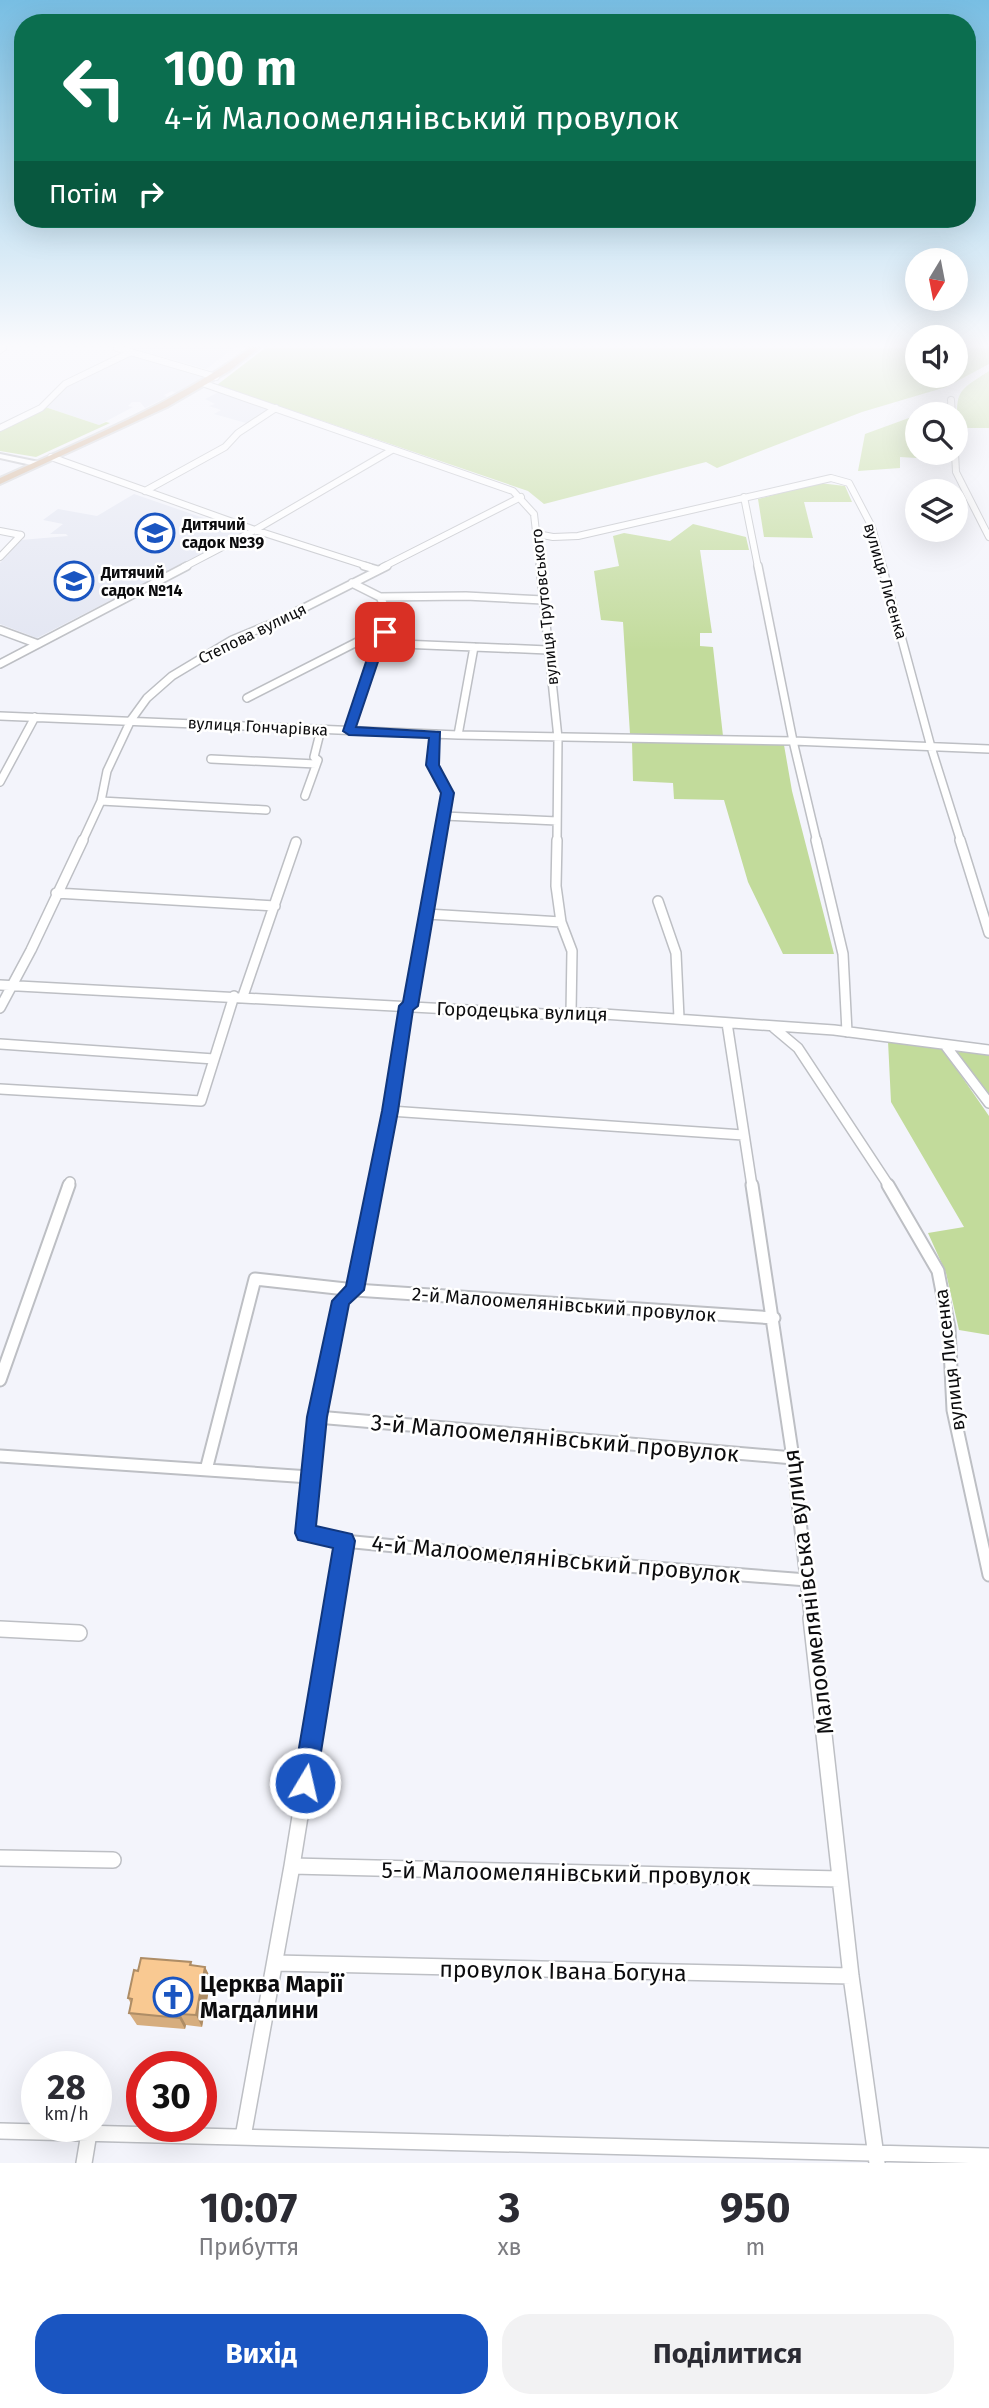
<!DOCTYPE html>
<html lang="uk">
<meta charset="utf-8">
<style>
:root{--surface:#fff;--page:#f2f2f3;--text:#2b2b33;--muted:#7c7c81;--accent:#1a55c1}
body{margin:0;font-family:"Fira Sans",sans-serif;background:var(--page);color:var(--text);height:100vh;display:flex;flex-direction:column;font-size:26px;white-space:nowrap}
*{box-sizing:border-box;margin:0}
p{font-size:23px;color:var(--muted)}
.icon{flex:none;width:38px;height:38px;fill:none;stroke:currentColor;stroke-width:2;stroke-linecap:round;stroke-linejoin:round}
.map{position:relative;height:2163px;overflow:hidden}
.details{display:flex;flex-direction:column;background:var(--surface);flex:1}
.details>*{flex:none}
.guide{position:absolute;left:14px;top:14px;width:962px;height:214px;border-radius:28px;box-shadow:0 7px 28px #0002;background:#0b6e4f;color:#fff;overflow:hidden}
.needle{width:46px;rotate:190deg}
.tools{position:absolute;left:905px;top:248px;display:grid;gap:14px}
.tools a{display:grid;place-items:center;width:63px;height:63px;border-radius:50%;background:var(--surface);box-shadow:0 7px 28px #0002;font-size:35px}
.speed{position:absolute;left:21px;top:2051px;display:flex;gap:14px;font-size:35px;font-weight:700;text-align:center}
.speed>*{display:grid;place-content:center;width:91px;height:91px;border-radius:50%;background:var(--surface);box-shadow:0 7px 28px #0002;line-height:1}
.speed small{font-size:18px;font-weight:400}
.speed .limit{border:10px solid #d22;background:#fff;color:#111}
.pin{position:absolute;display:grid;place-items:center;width:60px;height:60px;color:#fff;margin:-30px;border-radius:14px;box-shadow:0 4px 10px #0006}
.me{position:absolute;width:77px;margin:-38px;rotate:9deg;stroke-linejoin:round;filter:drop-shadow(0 0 5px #0008)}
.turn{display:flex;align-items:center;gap:24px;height:147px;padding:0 35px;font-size:32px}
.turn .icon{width:91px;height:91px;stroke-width:2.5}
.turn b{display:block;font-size:49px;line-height:60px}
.then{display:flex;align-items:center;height:66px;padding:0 35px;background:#0003;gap:14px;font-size:26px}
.eta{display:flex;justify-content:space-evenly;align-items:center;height:119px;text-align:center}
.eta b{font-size:42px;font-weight:700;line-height:49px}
.action{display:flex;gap:14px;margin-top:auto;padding:14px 35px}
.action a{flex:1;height:80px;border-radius:28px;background:var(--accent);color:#fff;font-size:28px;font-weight:700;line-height:80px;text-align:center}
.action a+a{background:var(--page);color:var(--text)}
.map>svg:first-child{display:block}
.built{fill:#e3e6f2}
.green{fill:#c2db9b}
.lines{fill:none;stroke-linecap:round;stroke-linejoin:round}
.street-far4-casing{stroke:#bdbfc4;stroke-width:8}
.street-far3-casing{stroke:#bdbfc4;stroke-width:10}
.street-far2-casing{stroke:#bdbfc4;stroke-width:12}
.street-far1-casing{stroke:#bdbfc4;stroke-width:15}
.street-casing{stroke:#bdbfc4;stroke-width:18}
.secondary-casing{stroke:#bdbfc4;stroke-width:4}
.primary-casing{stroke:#d3d3d4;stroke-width:4}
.street-far4{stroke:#fff;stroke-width:6}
.street-far3{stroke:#fff;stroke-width:7}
.street-far2{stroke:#fff;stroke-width:9}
.street-far1{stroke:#fff;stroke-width:11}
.street{stroke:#fff;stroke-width:15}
.secondary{fill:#fff;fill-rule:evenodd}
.primary{fill:#d3b293;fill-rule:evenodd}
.wall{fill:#d6ad7e}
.shaded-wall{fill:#ae8d66}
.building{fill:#f9c992;stroke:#ae8d66;stroke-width:2}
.route{fill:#1a55c1;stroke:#11377d;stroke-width:2}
.labels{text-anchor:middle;stroke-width:5;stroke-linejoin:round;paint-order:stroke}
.far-poi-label{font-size:16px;font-weight:bold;fill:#0c0c0e;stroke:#fff;text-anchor:start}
.far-street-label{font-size:16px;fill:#0c0c0e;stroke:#fff}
.street-label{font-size:19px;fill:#0c0c0e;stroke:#fff}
.near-street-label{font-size:23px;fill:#0c0c0e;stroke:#fff}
.near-poi-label{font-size:23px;font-weight:bold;fill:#0c0c0e;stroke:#fff;text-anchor:start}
</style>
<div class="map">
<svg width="989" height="2163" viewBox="0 0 989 2163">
<rect width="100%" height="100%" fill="#f3f4fb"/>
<path class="built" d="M133 348H234L206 369Z
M130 356 207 376 176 393 172 391 164 395 167 397 145 408 140 402H132L128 406 133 407 99 425 45 407 69 385Z
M221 391 270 407 269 411 246 423 214 414 221 410 209 406 215 404 205 399Z
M134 494 244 532 37 638 0 624V563L21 540 68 536 66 534H50L63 524 43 520 58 509 97 516Z"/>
<path class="green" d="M265 348H917V376H956V348H987L989 349V364L946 387 862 412 717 468 706 462 544 504 528 491 217 385Z
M989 371V428H958C955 391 958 391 989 371Z
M45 407 99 425 106 422 110 423 36 457 0 451V430Z
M917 415V453H950L951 460 900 457V468L858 471 865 434Z
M819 483 845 486 852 502H804L813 538 764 537 758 499Z
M693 524 746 537 749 550H700L712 633H700V646L713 647 723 736 630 734 623 622 601 620 594 571 619 566 613 536 624 533 670 541Z
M632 742 784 745 792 791 834 954H783L748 882 724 800 674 799 673 783 633 781Z
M888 1041 942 1048 989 1116V1335L959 1330 946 1273 928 1233 964 1227 891 1102Z
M955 1050 989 1055V1094Z"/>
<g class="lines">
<defs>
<path id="street-far4" d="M117 348 216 377
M0 350 3 348
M205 384 513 491 534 514 540 567
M951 400 952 415
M0 428 41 408 65 384 129 353
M955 453 956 472 989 537
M51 457 255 530 370 567
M145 491 225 447 238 433 276 408
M744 497 758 567
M0 531 21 535
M537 534 553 537 578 536 831 478 849 483 872 527 883 567
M0 557 21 535
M184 567 255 530 392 450
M383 567 521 497"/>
<path id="street-far3" d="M364 566 378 570
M540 566 558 738 557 842
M758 566 793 741 817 842
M882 566 931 747 961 842
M380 597 466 596 543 600
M0 630 38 644
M385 633 391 641 401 644 548 650
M0 664 187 566
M247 698 361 640 385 633
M0 716 458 735 793 741 989 749
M349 731 377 647 391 620 380 597 352 583
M436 734 432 765 447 793 439 842
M458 735 474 647
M211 759 316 764
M0 782 35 717
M305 796 318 760 314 757 321 729
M101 801 266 810
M444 816 557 821
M82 842 101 801 107 771 131 720 147 698 172 676 232 640 278 621 387 566"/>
<path id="street-far2" d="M557 840 556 886 561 922 572 951 571 1013
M816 840 843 954 847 1032
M960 840 989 933
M56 893 275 906
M658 901 676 953 679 1018
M427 914 561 922
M0 985 544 1014 589 1013 834 1030 989 1050
M243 996 296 842
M410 1006 439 840
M0 1008 31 950 83 840
M727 1023 752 1186
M773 1027 798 1048 889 1186
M0 1044 214 1059
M945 1045 989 1103
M0 1089 201 1101 234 996
M390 1111 743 1135
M68 1186 70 1182
M375 1186 406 1006"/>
<path id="street-far1" d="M376 1185 355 1290 341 1301 317 1417 305 1533 344 1541 487 1555 807 1580
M752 1185 793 1458 811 1619
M888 1185 938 1271 949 1328 953 1410 989 1575
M0 1380 69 1185
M317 1417 793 1458
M0 1456 310 1477
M206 1470 255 1279 355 1290 774 1318
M331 1619 344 1541"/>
<path id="street" d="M811 1618 851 1976 877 2163
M0 1629 79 1633
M0 1858 113 1860
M292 1866 840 1879
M275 1963 851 1976
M0 2131 989 2156
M243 2137 292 1866 332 1618
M84 2163 89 2133"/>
<path id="secondary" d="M0 454 39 462 40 464 36 466 0 458Z"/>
<path id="primary" d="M250 348H259L229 371 167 407 0 484V478C86 439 173 404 250 348Z"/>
</defs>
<use href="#street-far4" class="street-far4-casing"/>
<use href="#street-far3" class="street-far3-casing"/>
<use href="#street-far2" class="street-far2-casing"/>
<use href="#street-far1" class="street-far1-casing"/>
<use href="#street" class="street-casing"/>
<use href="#secondary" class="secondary-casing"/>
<use href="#primary" class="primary-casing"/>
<use href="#street-far4" class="street-far4"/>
<use href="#street-far3" class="street-far3"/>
<use href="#street-far2" class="street-far2"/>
<use href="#street-far1" class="street-far1"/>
<use href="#street" class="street"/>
<use href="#secondary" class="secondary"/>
<use href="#primary" class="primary"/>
</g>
<path class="wall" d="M191 1962 192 1966 205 1967 211 1979 202 2027 186 2025 185 2029 137 2025 129 2013 131 2004 128 1998Z"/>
<path class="shaded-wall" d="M205 1967 211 1979 202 2027 196 2015Z
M180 2014 186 2025 185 2029 179 2018Z"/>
<path class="building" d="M141 1958 191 1962 190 1965 205 1967 196 2015 180 2014 179 2018 129 2013 132 1999 128 1998 134 1970 138 1971Z"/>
<linearGradient id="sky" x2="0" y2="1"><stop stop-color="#78bee3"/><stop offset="0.53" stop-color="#fafafd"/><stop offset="1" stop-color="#fafafd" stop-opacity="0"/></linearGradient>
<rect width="989" height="651" fill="url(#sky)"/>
<path class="route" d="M381 630 390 632 383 647 356 727 440 732 439 765 454 793 418 1006 413 1010 398 1111 364 1290 349 1304 327 1417 316 1526 352 1534 355 1541 316 1783 313 1792 305 1795 297 1792 293 1783 333 1548 298 1540 295 1533 307 1417 332 1301 346 1286 382 1111 399 1006 403 1002 441 793 426 765 429 738 349 735 343 731 371 647Z"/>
<defs>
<symbol id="school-ring" viewBox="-11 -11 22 22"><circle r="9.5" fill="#fff" stroke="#1a55c1" stroke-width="1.5"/><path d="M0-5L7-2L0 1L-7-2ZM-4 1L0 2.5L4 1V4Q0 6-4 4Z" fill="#1a55c1"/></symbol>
<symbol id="church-ring" viewBox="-11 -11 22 22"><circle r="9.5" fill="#fff" stroke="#1a55c1" stroke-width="1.5"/><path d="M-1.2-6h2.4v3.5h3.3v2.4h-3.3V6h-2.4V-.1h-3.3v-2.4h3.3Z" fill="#1a55c1"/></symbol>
</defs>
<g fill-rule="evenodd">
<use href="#school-ring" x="133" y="511" width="44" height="44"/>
<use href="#school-ring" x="52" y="559" width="44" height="44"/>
<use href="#church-ring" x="151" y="1975" width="44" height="44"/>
</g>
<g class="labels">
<g class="far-poi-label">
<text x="182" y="530">Дитячий<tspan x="182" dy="18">садок №39</tspan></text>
<text x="101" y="578">Дитячий<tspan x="101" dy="18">садок №14</tspan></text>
</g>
<g class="far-street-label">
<text transform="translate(886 581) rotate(74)" y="6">вулиця Лисенка</text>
<text transform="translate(544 607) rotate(-96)" y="6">вулиця Трутовського</text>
<text transform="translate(252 633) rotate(-26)" y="6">Степова вулиця</text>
<text transform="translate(258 726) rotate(3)" y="6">вулиця Гончарівка</text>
</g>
<g class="street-label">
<text transform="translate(522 1011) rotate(2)" y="7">Городецька вулиця</text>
<text transform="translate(564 1304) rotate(4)" y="7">2-й Малоомелянівський провулок</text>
<text transform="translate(949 1360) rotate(-97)" y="7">вулиця Лисенка</text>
</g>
<g class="near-street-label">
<text transform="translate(555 1438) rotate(5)" y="8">3-й Малоомелянівський провулок</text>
<text transform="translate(556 1559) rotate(5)" y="8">4-й Малоомелянівський провулок</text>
<text transform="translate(808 1592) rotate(-97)" y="8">Малоомелянівська вулиця</text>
<text transform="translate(566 1873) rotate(1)" y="8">5-й Малоомелянівський провулок</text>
<text transform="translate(563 1971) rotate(1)" y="8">провулок Івана Богуна</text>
</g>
<g class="near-poi-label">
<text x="200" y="1992">Церква Марії<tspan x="200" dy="26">Магдалини</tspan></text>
</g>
</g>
</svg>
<div class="tools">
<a><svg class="needle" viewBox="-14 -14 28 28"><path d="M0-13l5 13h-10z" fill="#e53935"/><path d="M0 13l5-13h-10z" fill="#7c7c81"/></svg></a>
<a><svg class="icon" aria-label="sound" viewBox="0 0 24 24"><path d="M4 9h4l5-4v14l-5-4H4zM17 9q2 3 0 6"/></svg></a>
<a><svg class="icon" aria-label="search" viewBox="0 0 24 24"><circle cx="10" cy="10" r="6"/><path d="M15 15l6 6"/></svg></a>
<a><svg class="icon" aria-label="layers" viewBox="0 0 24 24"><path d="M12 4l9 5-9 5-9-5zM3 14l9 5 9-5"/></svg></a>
</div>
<div class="speed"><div>28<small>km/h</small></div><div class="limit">30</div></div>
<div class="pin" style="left:385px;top:632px;background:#d93025"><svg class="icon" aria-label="arrive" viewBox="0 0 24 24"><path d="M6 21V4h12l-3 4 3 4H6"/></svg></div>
<svg class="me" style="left:305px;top:1783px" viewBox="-20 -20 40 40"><circle r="17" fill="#1a55c1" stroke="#fff" stroke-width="3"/><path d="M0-11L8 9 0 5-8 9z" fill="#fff"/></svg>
<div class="guide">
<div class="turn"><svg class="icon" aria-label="left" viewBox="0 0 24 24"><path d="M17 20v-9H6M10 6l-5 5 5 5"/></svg><div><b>100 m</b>4-й Малоомелянівський провулок</div></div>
<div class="then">Потім<svg class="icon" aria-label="right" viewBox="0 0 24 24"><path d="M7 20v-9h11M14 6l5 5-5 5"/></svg></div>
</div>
</div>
<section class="details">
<div class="eta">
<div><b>10:07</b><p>Прибуття</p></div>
<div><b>3</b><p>хв</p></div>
<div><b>950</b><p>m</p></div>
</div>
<div class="action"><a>Вихід</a><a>Поділитися</a></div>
</section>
